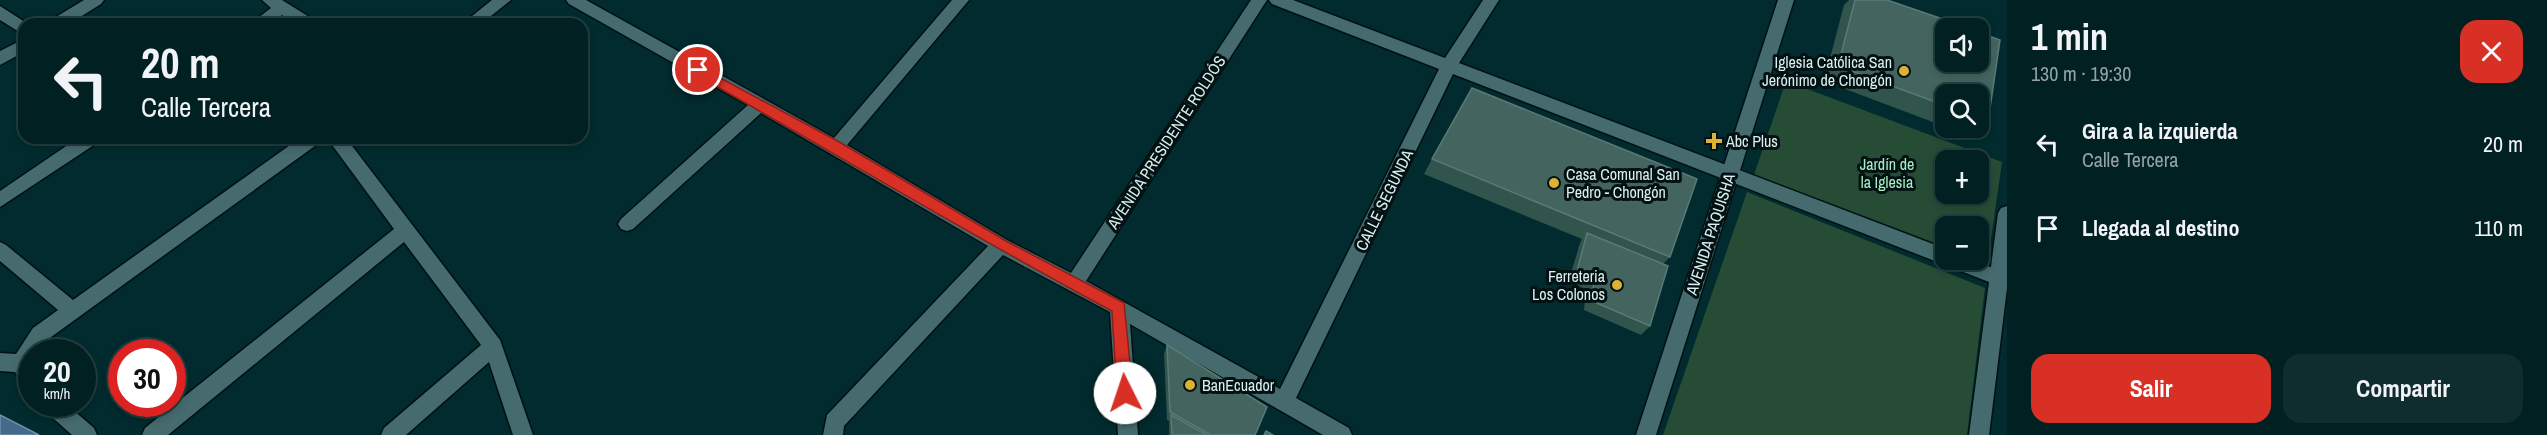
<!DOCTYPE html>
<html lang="es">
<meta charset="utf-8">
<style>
:root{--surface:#012022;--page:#0f2d2f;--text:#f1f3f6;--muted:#96a3a5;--line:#233e40;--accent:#d93025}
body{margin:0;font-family:"Archivo Narrow",sans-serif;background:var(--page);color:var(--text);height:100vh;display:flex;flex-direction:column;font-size:22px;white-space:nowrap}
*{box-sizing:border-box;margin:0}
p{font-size:20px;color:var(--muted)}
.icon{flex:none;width:33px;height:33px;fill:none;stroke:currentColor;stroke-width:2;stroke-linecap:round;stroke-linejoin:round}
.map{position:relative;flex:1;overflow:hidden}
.side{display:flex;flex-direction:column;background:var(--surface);width:540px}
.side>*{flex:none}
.guide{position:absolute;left:18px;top:18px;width:570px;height:126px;border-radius:18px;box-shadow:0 3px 9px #0003,0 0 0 2px var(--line);background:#012022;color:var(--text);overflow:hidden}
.tools{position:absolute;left:1935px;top:18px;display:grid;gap:12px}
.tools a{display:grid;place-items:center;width:54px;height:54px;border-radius:12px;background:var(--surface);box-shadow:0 3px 9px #0003,0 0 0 2px var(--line);font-size:30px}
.speed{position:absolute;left:18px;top:339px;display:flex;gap:12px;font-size:30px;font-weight:700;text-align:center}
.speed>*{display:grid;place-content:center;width:78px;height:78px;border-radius:50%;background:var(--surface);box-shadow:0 3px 9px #0003,0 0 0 2px var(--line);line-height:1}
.speed small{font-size:15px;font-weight:400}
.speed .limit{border:9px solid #d22;background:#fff;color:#111}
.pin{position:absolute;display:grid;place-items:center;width:51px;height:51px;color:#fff;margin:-26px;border:3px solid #fff;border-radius:50%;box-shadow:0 2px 6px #0007}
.me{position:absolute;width:66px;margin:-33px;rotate:356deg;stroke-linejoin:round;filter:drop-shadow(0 0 4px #0008)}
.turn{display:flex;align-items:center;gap:21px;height:126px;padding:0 24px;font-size:27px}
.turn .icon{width:78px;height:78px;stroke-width:2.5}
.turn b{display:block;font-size:42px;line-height:51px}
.round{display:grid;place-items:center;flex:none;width:63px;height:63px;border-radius:18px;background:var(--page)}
.overview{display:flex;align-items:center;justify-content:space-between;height:102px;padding:0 24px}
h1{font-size:36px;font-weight:700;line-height:45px}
.action{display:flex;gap:12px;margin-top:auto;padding:12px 24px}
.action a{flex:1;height:69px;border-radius:18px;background:var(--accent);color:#fff;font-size:24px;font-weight:700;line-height:69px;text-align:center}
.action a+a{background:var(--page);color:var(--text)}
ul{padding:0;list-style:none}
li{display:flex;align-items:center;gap:18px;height:84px;padding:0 24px}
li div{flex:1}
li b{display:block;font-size:22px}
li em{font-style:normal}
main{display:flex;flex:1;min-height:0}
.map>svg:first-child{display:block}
.green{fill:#264c36;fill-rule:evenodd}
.water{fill:#43698b;stroke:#7091a9;stroke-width:1.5}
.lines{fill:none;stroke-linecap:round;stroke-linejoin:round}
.street-casing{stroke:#011113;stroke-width:3}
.secondary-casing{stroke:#011113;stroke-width:3}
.street{fill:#456b6e;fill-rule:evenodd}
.secondary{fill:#456b6e;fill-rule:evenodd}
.wall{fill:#31544d}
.building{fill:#43645f;stroke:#5b7a76;stroke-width:1.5}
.route{fill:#d93025;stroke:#8d1f18;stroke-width:1.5}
.poi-dot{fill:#dbb233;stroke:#031112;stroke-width:2}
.labels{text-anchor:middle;stroke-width:6;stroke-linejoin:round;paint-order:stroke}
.poi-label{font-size:16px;fill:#daeff0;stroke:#031112;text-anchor:start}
.street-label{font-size:16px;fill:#daeff0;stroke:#031112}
.park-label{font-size:16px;fill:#a4f1c3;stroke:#031112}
</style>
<main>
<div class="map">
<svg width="2007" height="435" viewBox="0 0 2007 435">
<rect width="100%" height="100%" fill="#012b2e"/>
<path class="green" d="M1786 81 2002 162 1987 267 1966 260H1978V226H1946L1945 251 1754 175ZM1946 160H1978V194H1946Z
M1747 192 1985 288 1967 435H1663Z"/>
<path class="water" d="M0 415 39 435H0Z"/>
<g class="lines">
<defs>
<path id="street" d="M84 0H104L101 4 69 24H49L51 20Z
M262 0H282L314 20 316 24H296L282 15 270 24H250L271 8Z
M492 0H511L481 24H462Z
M566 0H586L834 138 952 0H969L847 145 1007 240 1071 273 1251 0H1267L1086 281 1280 389 1439 69 1272 4 1269 0H1293L1445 58 1483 0H1499L1459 63 1946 249V260H1971L2007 273V289L1453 74 1296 398 1349 428 1352 435H1323L1130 324 1138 435H1118L1110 312 1003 255 844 426 843 435H823L827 415 988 246 761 113 633 229 627 231 621 229 618 224 621 219 748 105 569 4Z
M0 6 28 24H24V35L0 20Z
M24 39V52L0 65V51Z
M78 138H100L97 143 0 207V191Z
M300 138H322L319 143 47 340 39 352H32V392L25 389 15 372 0 371V353L16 354 33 328 58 310 0 261V242L6 245 73 300Z
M327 138H346L500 340 533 435H513L489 362 406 435H381L384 428 481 345 404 242 168 435H142L145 428 394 229Z
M42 404H66L94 428 97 435H72L45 411Z"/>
<path id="secondary" d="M1778 0H1794L1656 435H1636Z
M2007 206V288L1989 435H1969L1998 213 2001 208Z"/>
</defs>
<use href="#street" class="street-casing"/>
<use href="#secondary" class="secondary-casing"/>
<use href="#street" class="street"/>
<use href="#secondary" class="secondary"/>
</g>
<path class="wall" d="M1849 0H1887L1969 28H1946V62H1978V32L2000 40 1988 122 1971 136 1947 128H1978V94H1946V127L1824 81 1844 5Z
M1432 159 1670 257 1663 264 1650 326 1641 335 1584 310 1586 290 1569 280 1580 243 1582 239 1424 174Z
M1167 345 1255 435H1169V421L1167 420 1164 354Z"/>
<path class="building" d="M1855 0H1887L1969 28H1946V62H1978V32L2000 40 1988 122 1978 118V94H1946V106L1838 66Z
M1472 88 1697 179 1670 257 1432 159Z
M1587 233 1668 266 1650 326 1592 301 1594 280 1577 271Z
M1167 345 1267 407 1255 435H1211L1170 412Z
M1171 415 1207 435H1172Z
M1266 431 1273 435H1264Z"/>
<path class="route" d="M698 66 841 143 1006 241 1124 303 1133 393 1130 397 1125 399 1120 397 1117 393 1112 311C970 235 833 152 693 73L691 70Z"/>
<g class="poi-dot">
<circle cx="1904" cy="71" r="6"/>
<path d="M1711 132h6v6h6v6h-6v6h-6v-6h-6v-6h6z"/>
<circle cx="1554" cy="183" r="6"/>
<circle cx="1617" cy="285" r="6"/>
<circle cx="1190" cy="385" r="6"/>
</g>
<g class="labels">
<g class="poi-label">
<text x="1892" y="68" text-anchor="end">Iglesia Católica San<tspan x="1892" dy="18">Jerónimo de Chongón</tspan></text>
<text x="1726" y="147">Abc Plus</text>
<text x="1566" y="180">Casa Comunal San<tspan x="1566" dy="18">Pedro - Chongón</tspan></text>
<text x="1605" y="282" text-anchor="end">Ferreteria<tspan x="1605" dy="18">Los Colonos</tspan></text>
<text x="1202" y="391">BanEcuador</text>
</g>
<g class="street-label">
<text transform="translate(1166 142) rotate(-57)" y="6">AVENIDA PRESIDENTE ROLDÓS</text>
<text transform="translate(1384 200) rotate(-64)" y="6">CALLE SEGUNDA</text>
<text transform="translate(1710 234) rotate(-72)" y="6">AVENIDA PAQUISHA</text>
</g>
<g class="park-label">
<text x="1887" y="170">Jardín de<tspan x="1887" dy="18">la Iglesia</tspan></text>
</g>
</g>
</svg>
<div class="tools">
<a><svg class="icon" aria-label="sound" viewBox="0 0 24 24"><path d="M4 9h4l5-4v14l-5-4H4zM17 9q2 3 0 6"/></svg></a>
<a><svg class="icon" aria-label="search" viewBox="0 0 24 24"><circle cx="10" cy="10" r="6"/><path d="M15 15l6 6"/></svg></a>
<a>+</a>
<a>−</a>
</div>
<div class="speed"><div>20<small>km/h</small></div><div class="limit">30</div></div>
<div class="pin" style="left:698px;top:70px;background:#d93025"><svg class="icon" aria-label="arrive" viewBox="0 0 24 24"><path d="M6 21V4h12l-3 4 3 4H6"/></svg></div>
<svg class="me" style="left:1125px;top:393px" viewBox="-20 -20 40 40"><circle r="19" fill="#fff"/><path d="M0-13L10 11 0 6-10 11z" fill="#d93025"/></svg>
<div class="guide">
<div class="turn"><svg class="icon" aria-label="left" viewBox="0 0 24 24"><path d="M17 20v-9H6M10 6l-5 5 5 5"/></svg><div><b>20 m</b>Calle Tercera</div></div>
</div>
</div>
<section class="side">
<div class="overview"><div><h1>1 min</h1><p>130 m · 19:30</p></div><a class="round" style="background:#d93025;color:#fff"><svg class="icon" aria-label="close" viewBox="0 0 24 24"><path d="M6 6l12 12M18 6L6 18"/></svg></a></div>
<ul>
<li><svg class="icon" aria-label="left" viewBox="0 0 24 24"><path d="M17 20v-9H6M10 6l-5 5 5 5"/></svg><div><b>Gira a la izquierda</b><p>Calle Tercera</p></div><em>20 m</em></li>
<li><svg class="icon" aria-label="arrive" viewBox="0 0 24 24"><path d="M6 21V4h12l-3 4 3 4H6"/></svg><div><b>Llegada al destino</b></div><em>110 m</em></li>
</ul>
<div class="action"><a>Salir</a><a>Compartir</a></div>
</section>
</main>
